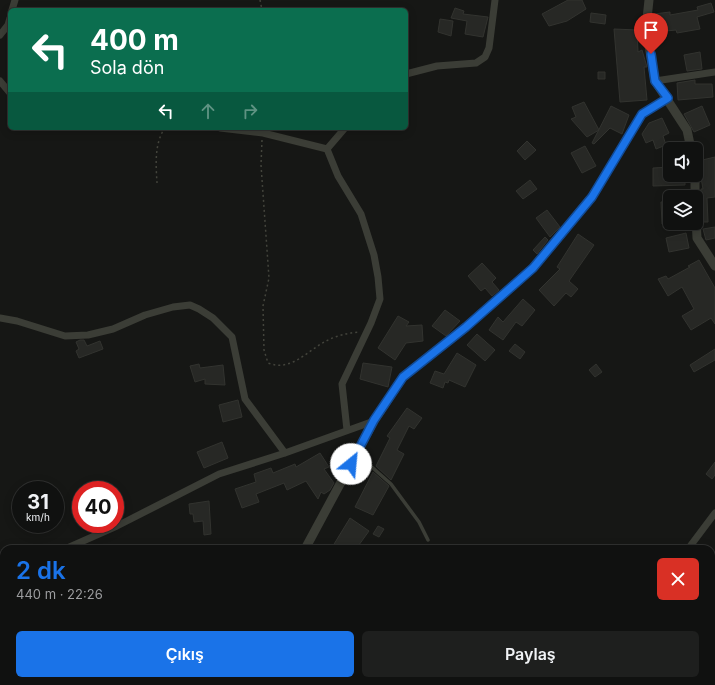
<!DOCTYPE html>
<html lang="tr">
<meta charset="utf-8">
<style>
:root{--surface:#101110;--page:#1e1f1e;--text:#f1f3f6;--muted:#9c9d9f;--line:#303130;--accent:#1a73e8}
body{margin:0;font-family:Inter,sans-serif;background:var(--page);color:var(--text);height:100vh;display:flex;flex-direction:column;font-size:15px;white-space:nowrap}
*{box-sizing:border-box;margin:0}
p{font-size:13px;color:var(--muted)}
.icon{flex:none;width:22px;height:22px;fill:none;stroke:currentColor;stroke-width:2;stroke-linecap:round;stroke-linejoin:round}
.map{position:relative;flex:1;overflow:hidden}
.drawer{position:absolute;left:0px;top:545px;width:715px;height:140px;display:flex;flex-direction:column;background:var(--surface);border-radius:12px 12px 0 0;box-shadow:0 2px 10px #0003,0 0 0 1px var(--line)}
.drawer>*{flex:none}
.banner{position:absolute;left:8px;top:8px;width:400px;height:122px;border-radius:6px;box-shadow:0 2px 10px #0003,0 0 0 1px var(--line);background:#0b6e4f;color:#fff;overflow:hidden}
.controls{position:absolute;left:663px;top:142px;display:grid;gap:8px}
.controls a{display:grid;place-items:center;width:40px;height:40px;border-radius:6px;background:var(--surface);box-shadow:0 2px 10px #0003,0 0 0 1px var(--line);font-size:20px}
.speed{position:absolute;left:12px;top:481px;display:flex;gap:8px;font-size:20px;font-weight:700;text-align:center}
.speed>*{display:grid;place-content:center;width:52px;height:52px;border-radius:50%;background:var(--surface);box-shadow:0 2px 10px #0003,0 0 0 1px var(--line);line-height:1}
.speed small{font-size:10px;font-weight:400}
.speed .limit{border:6px solid #d22;background:#fff;color:#111}
.pin{position:absolute;display:grid;place-items:center;width:34px;height:34px;color:#fff;margin:-41px -17px;border-radius:50% 50% 50% 0;rotate:-45deg;box-shadow:0 0 4px #0007}
.pin .icon{rotate:45deg}
.me{position:absolute;width:44px;margin:-22px;rotate:28deg;stroke-linejoin:round;filter:drop-shadow(0 0 3px #0008)}
.turn{display:flex;align-items:center;gap:14px;height:84px;padding:0 16px;font-size:18px}
.turn .icon{width:52px;height:52px;stroke-width:2.5}
.turn b{display:block;font-size:28px;line-height:34px}
.lanes{display:flex;align-items:center;height:38px;padding:0 16px;background:#0003;justify-content:center;gap:20px;direction:ltr}
.lanes .off{opacity:.35}
.round{display:grid;place-items:center;flex:none;width:42px;height:42px;border-radius:6px;background:var(--page)}
.summary{display:flex;align-items:center;justify-content:space-between;height:68px;padding:0 16px}
h1{font-size:24px;font-weight:600;line-height:30px;color:var(--accent)}
.primary-button{display:flex;gap:8px;margin-top:auto;padding:8px 16px}
.primary-button a{flex:1;height:46px;border-radius:6px;background:var(--accent);color:#fff;font-size:16px;font-weight:600;line-height:46px;text-align:center}
.primary-button a+a{background:var(--page);color:var(--text)}
.map>svg:first-child{display:block}
.building{fill:#272825;stroke:#32332f}
.lines{fill:none;stroke-linecap:round;stroke-linejoin:round}
.path{stroke:#43443c;stroke-width:1.5;stroke-dasharray:2 3;stroke-linecap:butt}
.service{stroke:#3b3d36;stroke-width:3.5}
.minor{stroke:#3b3d36;stroke-width:7}
.tertiary{stroke:#3b3d36;stroke-width:9}
.route-casing{stroke:#114b97;stroke-width:10}
.route{stroke:#1a73e8;stroke-width:7}
</style>
<div class="map">
<svg width="715" height="685" viewBox="0 0 715 685">
<rect width="100%" height="100%" fill="#161715"/>
<path class="building" d="M568 0H582L586 9 567 21 549 26 542 14Z
M711 3 714 12 697 17 700 29 677 33 676 30 656 32 654 14 670 12V15L698 10 697 7Z
M455 8 464 11 463 14 488 17 483 37 465 34 467 21 451 18Z
M591 13 606 15 605 24 590 22Z
M440 19 453 21 451 36 438 32Z
M614 29 637 30 638 52 642 50 647 67H644L647 100 620 102Z
M700 52 702 69 687 71 684 55Z
M598 72H605V79H598Z
M695 80V84H712L713 97 678 100 677 83Z
M584 102 599 130 587 137 571 119 576 117 572 107Z
M611 106 629 115 622 134 610 128 594 144 592 143Z
M702 106 710 125 694 132 684 114Z
M662 118 669 133 663 136 666 145 656 149 653 140 646 143 642 134 649 123Z
M527 141 536 150 525 160 517 151Z
M585 146 596 166 582 173 571 153Z
M715 157V197L707 198 708 222H702L700 200 701 189H703L698 161Z
M670 167V175H685V185L653 186V168Z
M530 180 537 189 523 199 516 191Z
M670 201V223L662 224 661 202Z
M547 210 560 227 550 237 536 218Z
M715 227V238L706 240 703 229Z
M686 233 689 248 669 252 666 238Z
M578 234 594 245 569 281 578 289 571 297 566 293 554 306 539 290 560 269 557 267Z
M545 237 548 240 537 254 533 250Z
M699 260 715 288V324L711 318 691 330 682 316 694 309 682 287 668 296 658 279 666 276 668 279 690 267 688 266Z
M482 263 496 278 492 282 499 290 492 296 485 288 481 291 468 276Z
M523 299 535 310 522 326 516 322 503 340 489 330 498 317 503 322Z
M445 310 460 321 446 336 432 326Z
M398 316 409 322 406 326 422 325 423 341 406 343 395 360 378 348Z
M477 334 495 350 485 361 467 345Z
M80 340H84L87 346 100 341 103 349 79 358 76 351 79 349 76 342Z
M515 344 525 352 520 359 509 351Z
M715 349V360L694 372 690 365Z
M457 353 476 365 465 387 449 380 448 383 445 382 443 388 430 383 435 371 444 374Z
M363 363 392 367 388 387 360 379Z
M199 364 200 368 223 365 225 385 205 384V379L195 382 190 366Z
M596 364 602 372 595 377 589 370Z
M238 400 242 417 223 422 219 405Z
M407 408 422 418 414 429 409 426 397 450 404 454 391 480 376 466 390 438 387 436Z
M222 442 228 458 204 468 197 452Z
M320 453 329 467 324 469 334 483 330 490 324 494 321 492 318 499 306 481 287 490 284 483 256 494 259 502 242 508 235 489 256 482 254 474 271 468 273 473 295 464 296 467Z
M715 462V475L712 479 706 474Z
M373 472 389 486 373 515 355 507Z
M209 501 211 534 204 535 203 521 194 522 193 514H190L189 504Z
M350 518 369 531 356 549H331Z
M378 526 384 529 379 537 373 534Z"/>
<g class="lines">
<path class="path" d="M260 0 262 10
M262 140 261 165 269 278 263 306 264 350 268 363C291 372 307 351 326 341 336 336 347 333 359 332
M157 183C156 166 154 143 165 128
M563 685 565 681"/>
<path class="service" d="M357 454 391 484 419 522 428 540"/>
<path class="minor" d="M12 10 15 0
M0 35 8 25 10 18
M406 74 437 66 476 63 485 57 489 48 495 0
M0 81 10 93
M655 81 715 72
M220 128 263 133 327 149
M327 149 338 176 361 214 374 255 378 277 380 299 371 323 342 384 347 430
M327 149 345 128
M0 318 17 321 65 336 88 335 113 329 145 315 173 307 190 305 199 309 213 318 232 337 245 399 285 453
M65 549 117 526 219 474 285 453 374 421
M688 549 715 513
M0 581 4 579"/>
<path class="tertiary" d="M649 0 646 28 655 81 687 130 691 149
M695 175V197
M696 218 697 238 715 266
M305 549 374 421 403 377 466 327 533 268 592 197 642 114 668 98
M244 685 245 681"/>
</g>
<g class="lines">
<defs>
<path id="route" d="M351 464 374 420 403 377 466 327 533 268 592 197 642 114 668 98 655 81 651 54"/>
</defs>
<use href="#route" class="route-casing"/>
<use href="#route" class="route"/>
</g>
</svg>
<div class="controls">
<a><svg class="icon" aria-label="sound" viewBox="0 0 24 24"><path d="M4 9h4l5-4v14l-5-4H4zM17 9q2 3 0 6"/></svg></a>
<a><svg class="icon" aria-label="layers" viewBox="0 0 24 24"><path d="M12 4l9 5-9 5-9-5zM3 14l9 5 9-5"/></svg></a>
</div>
<div class="speed"><div>31<small>km/h</small></div><div class="limit">40</div></div>
<div class="pin" style="left:651px;top:54px;background:#d93025"><svg class="icon" aria-label="arrive" viewBox="0 0 24 24"><path d="M6 21V4h12l-3 4 3 4H6"/></svg></div>
<svg class="me" style="left:351px;top:464px" viewBox="-20 -20 40 40"><circle r="19" fill="#fff"/><path d="M0-13L10 11 0 6-10 11z" fill="#1a73e8"/></svg>
<div class="banner">
<div class="turn"><svg class="icon" aria-label="left" viewBox="0 0 24 24"><path d="M17 20v-9H6M10 6l-5 5 5 5"/></svg><div><b>400 m</b>Sola dön</div></div>
<div class="lanes"><svg class="icon" aria-label="left" viewBox="0 0 24 24"><path d="M17 20v-9H6M10 6l-5 5 5 5"/></svg><svg class="icon off" aria-label="ahead" viewBox="0 0 24 24"><path d="M12 20V5M6 11l6-6 6 6"/></svg><svg class="icon off" aria-label="right" viewBox="0 0 24 24"><path d="M7 20v-9h11M14 6l5 5-5 5"/></svg></div>
</div>
<section class="drawer">
<div class="summary"><div><h1>2 dk</h1><p>440 m · 22:26</p></div><a class="round" style="background:#d93025;color:#fff"><svg class="icon" aria-label="close" viewBox="0 0 24 24"><path d="M6 6l12 12M18 6L6 18"/></svg></a></div>
<div class="primary-button"><a>Çıkış</a><a>Paylaş</a></div>
</section>
</div>
